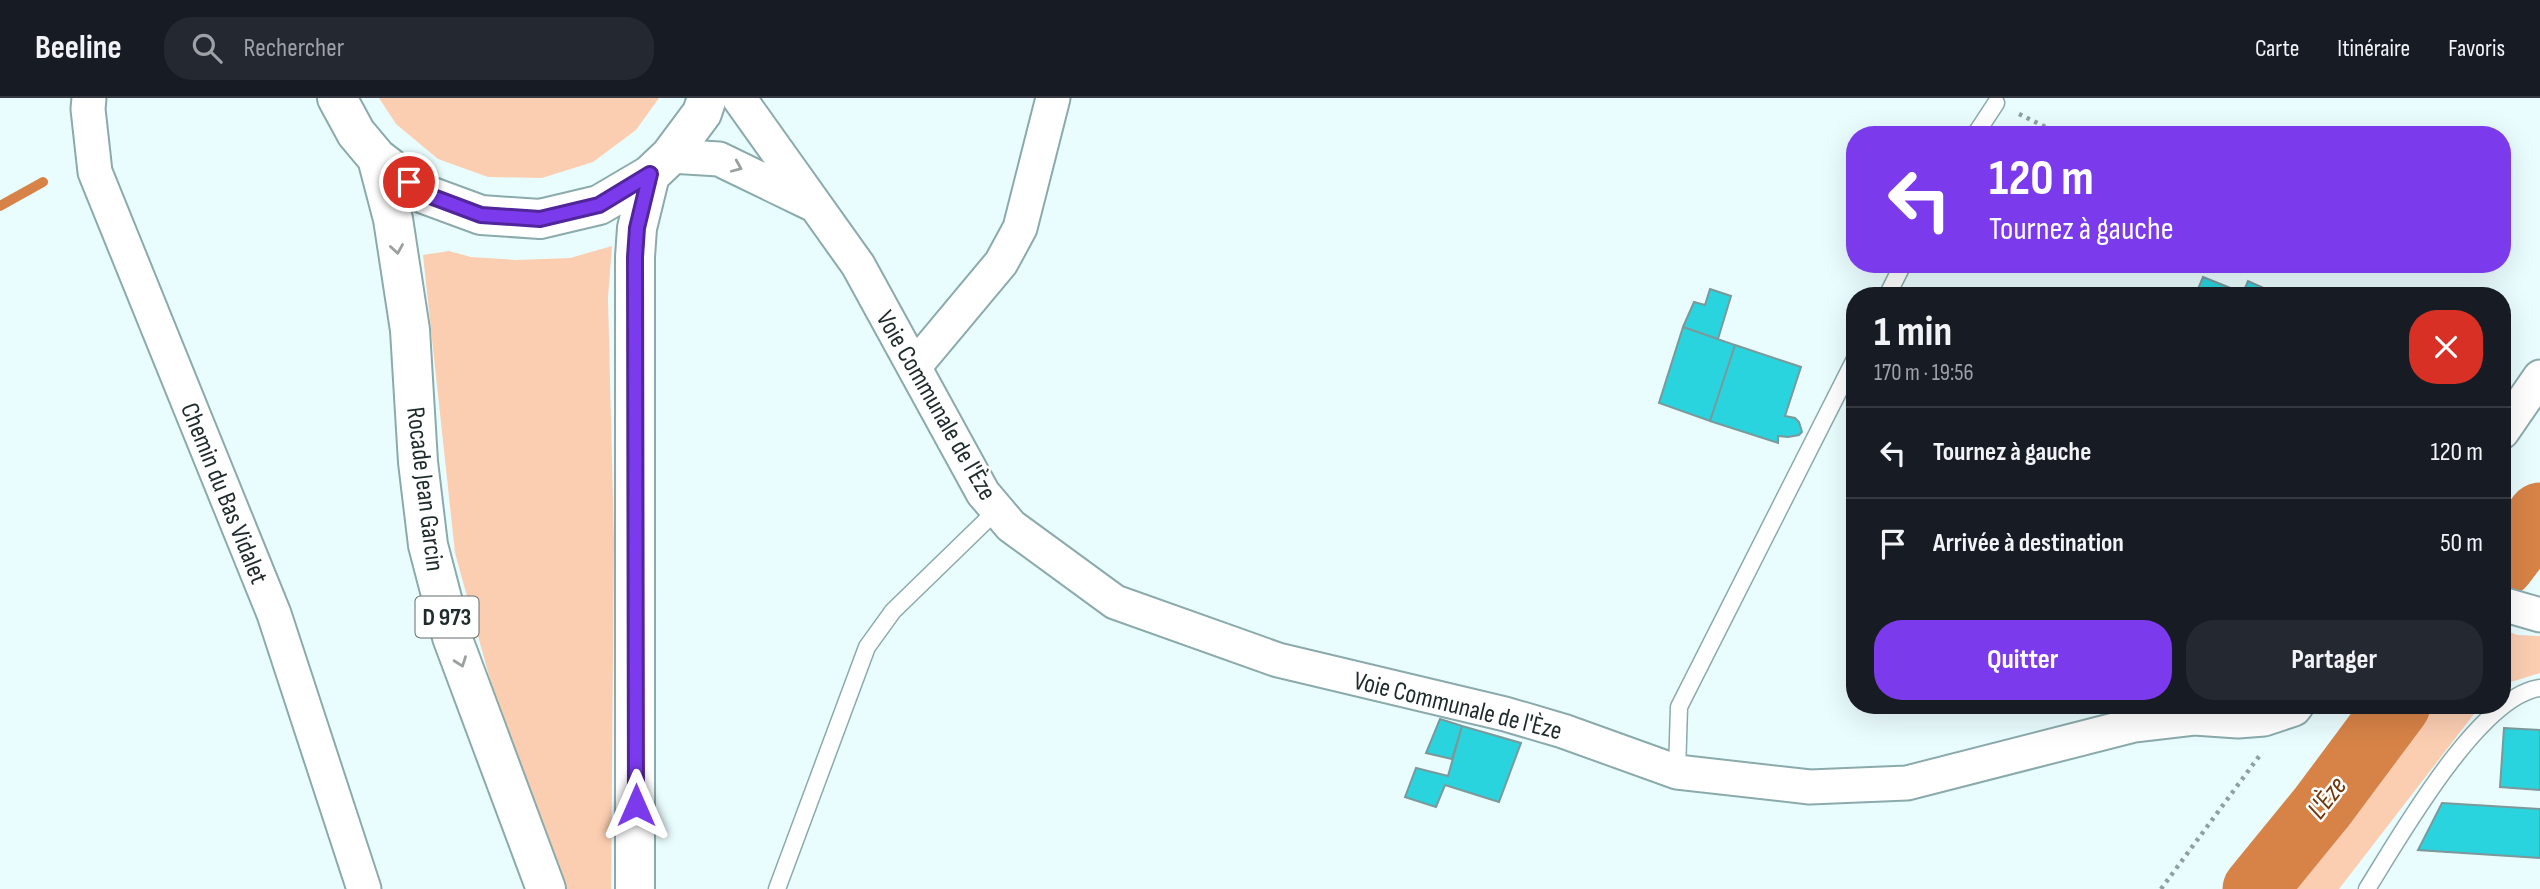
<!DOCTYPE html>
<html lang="fr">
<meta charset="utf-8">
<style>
:root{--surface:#171b24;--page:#242831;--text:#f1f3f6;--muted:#9ea1a6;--line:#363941;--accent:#7c3aed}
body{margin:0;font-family:"Sofia Sans Condensed",sans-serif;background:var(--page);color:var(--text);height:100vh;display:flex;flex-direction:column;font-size:26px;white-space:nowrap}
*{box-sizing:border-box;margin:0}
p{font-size:23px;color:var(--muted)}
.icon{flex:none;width:38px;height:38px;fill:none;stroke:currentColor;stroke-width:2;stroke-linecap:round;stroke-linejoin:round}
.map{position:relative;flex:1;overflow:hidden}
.sheet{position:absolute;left:1846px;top:189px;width:665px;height:427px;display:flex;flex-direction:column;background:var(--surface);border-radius:28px;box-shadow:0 7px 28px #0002}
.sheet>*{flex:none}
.top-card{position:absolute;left:1846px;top:28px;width:665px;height:147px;border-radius:28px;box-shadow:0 7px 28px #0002;background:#7c3aed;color:#fff;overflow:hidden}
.pin{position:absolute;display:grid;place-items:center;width:60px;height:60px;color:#fff;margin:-30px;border:4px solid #fff;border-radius:50%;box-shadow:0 2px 7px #0007}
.me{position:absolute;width:77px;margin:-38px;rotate:0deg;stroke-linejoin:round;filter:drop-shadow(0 0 5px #0008)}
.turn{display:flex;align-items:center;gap:24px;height:147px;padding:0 28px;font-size:32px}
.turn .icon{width:91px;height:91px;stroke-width:2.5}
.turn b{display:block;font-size:49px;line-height:60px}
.round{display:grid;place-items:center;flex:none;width:74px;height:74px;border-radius:28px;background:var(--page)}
.head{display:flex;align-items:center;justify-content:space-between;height:119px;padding:0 28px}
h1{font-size:42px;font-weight:700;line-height:52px}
.primary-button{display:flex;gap:14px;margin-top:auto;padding:14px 28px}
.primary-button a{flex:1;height:80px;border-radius:28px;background:var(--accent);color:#fff;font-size:28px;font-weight:700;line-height:80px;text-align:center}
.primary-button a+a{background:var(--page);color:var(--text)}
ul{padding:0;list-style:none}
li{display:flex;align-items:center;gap:21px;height:91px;padding:0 28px;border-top:2px solid var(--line)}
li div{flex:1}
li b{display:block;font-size:26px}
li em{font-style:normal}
header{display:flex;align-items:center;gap:42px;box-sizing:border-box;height:98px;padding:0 35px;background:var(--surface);border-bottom:2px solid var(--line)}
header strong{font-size:33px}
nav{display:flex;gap:38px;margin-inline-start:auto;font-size:24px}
.search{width:490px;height:63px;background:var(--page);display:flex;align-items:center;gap:18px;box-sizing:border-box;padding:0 24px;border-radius:28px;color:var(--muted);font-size:26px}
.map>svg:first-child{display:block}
.green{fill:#fbceb2}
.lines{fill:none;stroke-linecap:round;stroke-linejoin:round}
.stream{stroke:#d78347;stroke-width:10}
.river{stroke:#d78347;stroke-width:65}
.building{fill:#29d4df;stroke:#7b999b;stroke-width:2}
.service-casing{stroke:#8baaac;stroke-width:19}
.minor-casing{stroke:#8baaac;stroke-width:37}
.primary-casing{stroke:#8baaac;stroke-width:42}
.path{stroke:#90a0a1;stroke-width:4.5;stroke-dasharray:3.5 5;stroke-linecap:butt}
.service{stroke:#fff;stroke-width:16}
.minor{stroke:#fff;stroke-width:33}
.primary{stroke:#fff;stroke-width:38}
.oneway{stroke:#9aa0a0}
.route-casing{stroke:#51269a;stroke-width:18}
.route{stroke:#7c3aed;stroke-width:12}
.labels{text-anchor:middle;stroke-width:5;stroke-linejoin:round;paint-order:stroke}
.shield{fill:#fff;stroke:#626b6b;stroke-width:2}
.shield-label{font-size:24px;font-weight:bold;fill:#1f2b2c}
.street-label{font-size:26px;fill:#1f2b2c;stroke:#fff}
.water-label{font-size:28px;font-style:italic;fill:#6f380a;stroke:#fff}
</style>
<header>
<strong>Beeline</strong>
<div class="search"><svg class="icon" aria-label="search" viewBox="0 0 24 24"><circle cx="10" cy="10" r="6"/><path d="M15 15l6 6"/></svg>Rechercher</div>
<nav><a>Carte</a><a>Itinéraire</a><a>Favoris</a></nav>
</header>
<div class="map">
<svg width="2540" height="791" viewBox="0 0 2540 791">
<rect width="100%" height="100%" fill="#eafdfe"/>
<path class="green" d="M379 0H659L636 32 593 64 542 80 488 79 438 61 396 26Z
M612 148 608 200 614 443 611 791H565L496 603 455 455 423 157 449 153 471 159 516 162 570 160Z
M2503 531 2517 537 2540 538V575L2511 584 2503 591Z
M2417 607H2481L2339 791H2286Z"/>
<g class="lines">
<path class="stream" d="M0 108 43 84"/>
<path class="river" d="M2502 467 2540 417
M2255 791 2322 709 2398 607"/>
</g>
<path class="building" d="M2203 179 2243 195 2248 183 2266 191 2263 198H2195Z
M1710 191 1731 198 1718 241 1683 229 1694 204 1705 207Z
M2266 191 2284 198H2263Z
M1683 229 1735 247 1710 323 1659 305Z
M1735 247 1801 269 1785 318 1795 320 1799 324 1802 334 1799 337 1788 339 1778 338V345L1710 323Z
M1440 621 1462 628 1452 661 1426 655Z
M1462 628 1521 645 1499 704 1445 687 1436 709 1405 699 1416 670 1448 678Z
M2504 630 2540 632V692L2500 689Z
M2442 705 2540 711V760L2418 752Z"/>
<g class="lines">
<defs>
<path id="service" d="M1975 37 1996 5
M1887 198 1903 166
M1677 674 1679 609 1855 261
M777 791 867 549 893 513 997 412
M2367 791C2399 740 2479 598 2540 590"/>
<path id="minor" d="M89 0 88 11 95 74 274 516 364 791
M739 0 858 167 983 395 1011 428 1115 504 1278 562 1505 616 1563 633 1677 674 1810 689 1907 685 2134 627 2194 620 2238 623 2264 621 2294 611 2297 607
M670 58 719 61 812 106
M915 268 1001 165 1020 130 1053 0
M2502 334 2540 279
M2502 506 2540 517"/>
<path id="primary" d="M337 0 356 35 377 60 424 96 481 117 540 121 599 107 650 77 670 58 702 15 707 0
M377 60 393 121 410 232 418 364 428 447 452 539 546 791
M635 791V159L637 130 650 77"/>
</defs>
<use href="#service" class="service-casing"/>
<use href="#minor" class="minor-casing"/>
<use href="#primary" class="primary-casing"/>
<path class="path" d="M2019 16 2062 37
M2161 791 2260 657"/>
<use href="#service" class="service"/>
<use href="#minor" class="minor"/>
<use href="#primary" class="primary"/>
</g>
<defs><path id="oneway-chevron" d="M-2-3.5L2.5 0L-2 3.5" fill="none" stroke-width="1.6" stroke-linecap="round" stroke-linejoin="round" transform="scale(1.75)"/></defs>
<g class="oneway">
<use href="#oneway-chevron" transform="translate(737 69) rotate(23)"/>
<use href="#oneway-chevron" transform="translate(397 151) rotate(81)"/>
<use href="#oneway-chevron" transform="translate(461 564) rotate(70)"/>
</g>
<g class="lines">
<defs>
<path id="route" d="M409 84 425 96 481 117 540 121 599 107 650 76 637 130 635 159 636 707"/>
</defs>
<use href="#route" class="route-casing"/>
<use href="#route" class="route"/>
</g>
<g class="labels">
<rect class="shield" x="415.5" y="498.5" width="63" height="41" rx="5"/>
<g class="shield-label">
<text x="447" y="527">D 973</text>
</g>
<g class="street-label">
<text transform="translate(937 307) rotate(60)" y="9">Voie Communale de l'Èze</text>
<text transform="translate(426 391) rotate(83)" y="9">Rocade Jean Garcin</text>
<text transform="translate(225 395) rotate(68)" y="9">Chemin du Bas Vidalet</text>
<text transform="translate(1458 607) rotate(14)" y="9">Voie Communale de l'Èze</text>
</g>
<g class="water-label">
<text transform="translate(2326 699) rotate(-52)" y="10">L'Èze</text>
</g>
</g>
</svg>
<div class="pin" style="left:409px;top:84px;background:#d93025"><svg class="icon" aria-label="arrive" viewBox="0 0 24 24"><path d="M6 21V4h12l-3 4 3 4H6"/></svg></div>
<svg class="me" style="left:636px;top:707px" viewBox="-20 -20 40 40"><path d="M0-17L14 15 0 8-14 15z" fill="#7c3aed" stroke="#fff" stroke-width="4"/></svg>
<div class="top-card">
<div class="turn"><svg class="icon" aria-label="left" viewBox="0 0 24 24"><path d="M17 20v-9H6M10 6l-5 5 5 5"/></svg><div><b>120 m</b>Tournez à gauche</div></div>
</div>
<section class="sheet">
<div class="head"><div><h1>1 min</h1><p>170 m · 19:56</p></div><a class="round" style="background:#d93025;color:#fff"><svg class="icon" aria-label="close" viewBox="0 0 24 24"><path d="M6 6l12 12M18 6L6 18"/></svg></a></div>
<ul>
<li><svg class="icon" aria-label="left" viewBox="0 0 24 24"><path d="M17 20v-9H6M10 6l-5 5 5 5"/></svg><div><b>Tournez à gauche</b></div><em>120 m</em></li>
<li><svg class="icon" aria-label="arrive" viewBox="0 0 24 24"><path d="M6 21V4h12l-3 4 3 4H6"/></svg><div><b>Arrivée à destination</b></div><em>50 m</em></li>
</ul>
<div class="primary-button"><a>Quitter</a><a>Partager</a></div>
</section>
</div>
